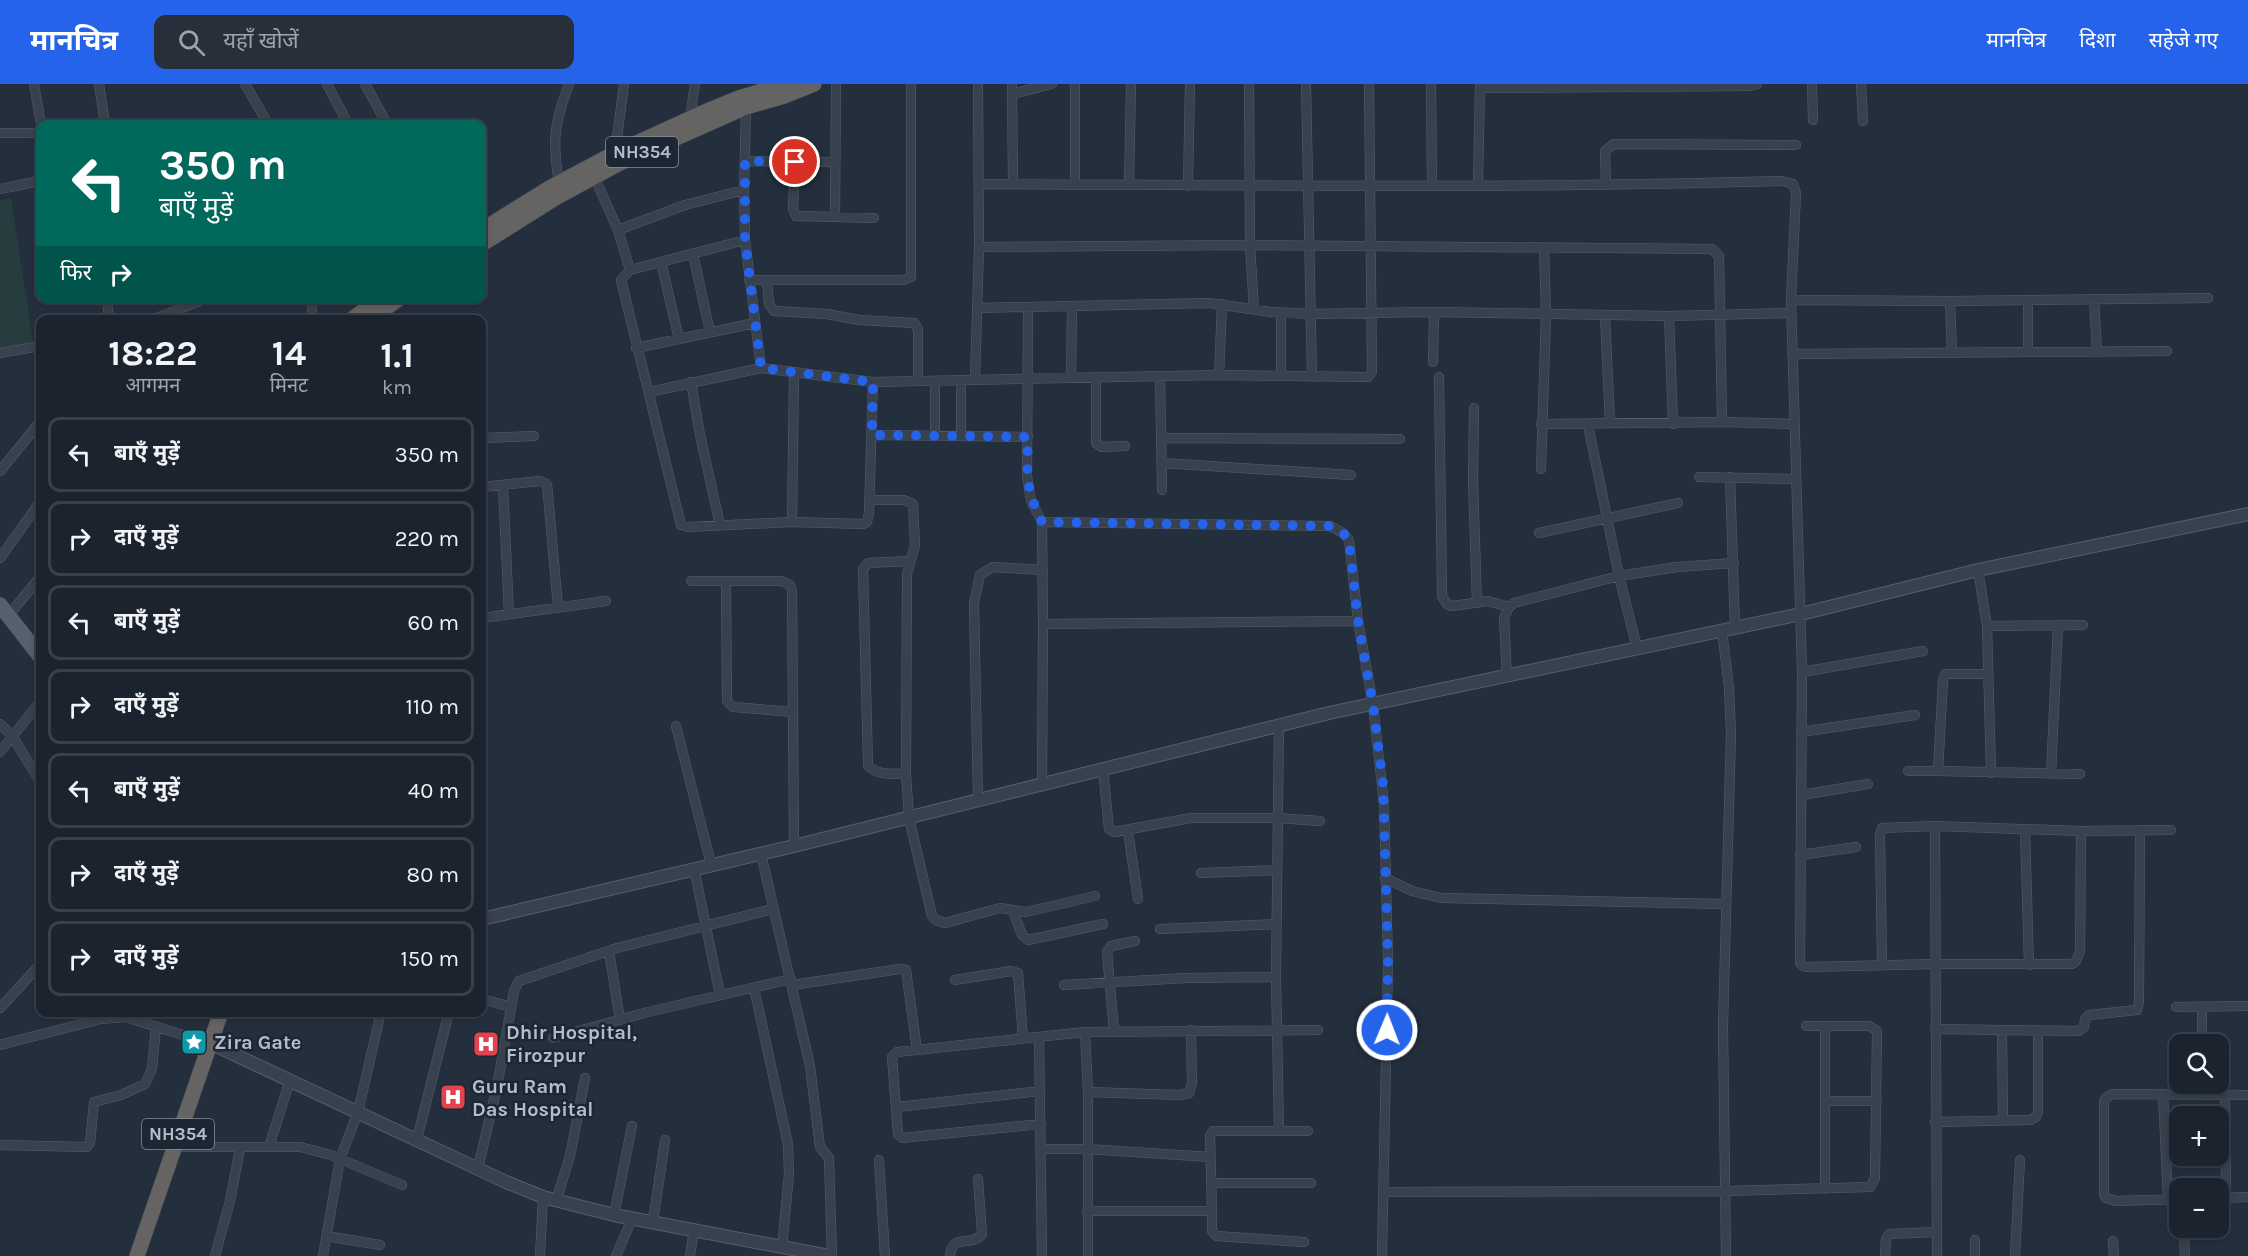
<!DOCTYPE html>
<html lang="hi">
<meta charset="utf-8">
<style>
:root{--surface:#1b232e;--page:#282f3a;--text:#f1f3f6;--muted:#a0a4aa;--line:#39404a;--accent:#2563eb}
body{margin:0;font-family:Karla,"Noto Sans Devanagari",sans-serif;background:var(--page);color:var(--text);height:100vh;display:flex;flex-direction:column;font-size:22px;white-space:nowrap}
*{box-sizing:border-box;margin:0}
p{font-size:20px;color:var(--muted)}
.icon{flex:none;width:33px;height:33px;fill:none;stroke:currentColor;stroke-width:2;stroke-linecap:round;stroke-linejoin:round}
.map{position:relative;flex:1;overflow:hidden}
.drawer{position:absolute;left:36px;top:231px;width:450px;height:702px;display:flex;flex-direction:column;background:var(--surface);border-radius:12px;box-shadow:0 3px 9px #0003,0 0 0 2px var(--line)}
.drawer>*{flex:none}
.guide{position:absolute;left:36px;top:36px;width:450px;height:183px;border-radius:12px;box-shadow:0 3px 9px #0003,0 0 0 2px var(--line);background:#00695c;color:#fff;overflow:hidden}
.buttons{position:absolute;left:2169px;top:950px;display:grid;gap:12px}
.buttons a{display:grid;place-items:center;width:60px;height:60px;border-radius:12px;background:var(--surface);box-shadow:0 3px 9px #0003,0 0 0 2px var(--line);font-size:30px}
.pin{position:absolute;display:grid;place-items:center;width:51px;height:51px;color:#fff;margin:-26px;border:3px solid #fff;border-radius:50%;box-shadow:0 2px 6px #0007}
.me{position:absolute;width:66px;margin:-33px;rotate:1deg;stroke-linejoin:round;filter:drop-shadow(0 0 4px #0008)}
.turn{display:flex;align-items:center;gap:21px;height:126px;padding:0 24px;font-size:27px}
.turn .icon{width:78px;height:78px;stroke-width:2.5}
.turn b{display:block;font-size:42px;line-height:51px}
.then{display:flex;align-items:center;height:57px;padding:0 24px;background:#0003;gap:12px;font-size:22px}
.eta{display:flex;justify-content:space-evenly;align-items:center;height:102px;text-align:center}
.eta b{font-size:36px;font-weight:700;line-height:42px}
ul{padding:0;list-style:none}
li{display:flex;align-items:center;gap:18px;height:75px;margin:0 12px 9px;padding:0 12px;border:3px solid var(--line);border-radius:12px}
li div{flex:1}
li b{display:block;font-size:22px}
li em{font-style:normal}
header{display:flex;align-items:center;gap:36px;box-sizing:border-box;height:84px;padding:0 30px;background:var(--accent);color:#fff}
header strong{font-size:28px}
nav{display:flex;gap:33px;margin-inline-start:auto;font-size:21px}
.search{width:420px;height:54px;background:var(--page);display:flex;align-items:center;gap:15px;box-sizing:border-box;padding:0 21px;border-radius:12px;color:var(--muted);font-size:22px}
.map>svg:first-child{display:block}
.green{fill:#263c3f}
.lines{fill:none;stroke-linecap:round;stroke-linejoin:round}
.minor-casing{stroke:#565f6c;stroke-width:10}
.tertiary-casing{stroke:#565f6c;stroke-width:14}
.primary-casing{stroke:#414a57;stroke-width:16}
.trunk-casing{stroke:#434c59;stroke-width:16}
.minor{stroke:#38414e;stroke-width:9}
.tertiary{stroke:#38414e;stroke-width:12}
.primary{stroke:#56606e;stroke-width:15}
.trunk{stroke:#656462;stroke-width:15}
.route{stroke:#2563eb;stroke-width:10;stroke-dasharray:0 18}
.labels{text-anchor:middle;stroke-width:5;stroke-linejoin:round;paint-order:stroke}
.shield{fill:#1d2633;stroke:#878f9c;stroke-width:1.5}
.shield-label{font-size:18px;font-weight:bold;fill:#b4bcc9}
.poi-label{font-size:20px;font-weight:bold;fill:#b4bcc9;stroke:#1d2633;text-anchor:start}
</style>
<header>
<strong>मानचित्र</strong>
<div class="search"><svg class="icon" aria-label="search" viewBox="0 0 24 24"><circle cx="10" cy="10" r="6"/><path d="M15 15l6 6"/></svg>यहाँ खोजें</div>
<nav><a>मानचित्र</a><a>दिशा</a><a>सहेजे गए</a></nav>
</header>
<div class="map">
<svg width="2248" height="1172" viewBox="0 0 2248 1172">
<rect width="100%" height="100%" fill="#242f3e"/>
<path class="green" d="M11 114 33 259 0 264V116Z"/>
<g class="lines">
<defs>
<path id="minor" d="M34 0 41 40
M99 0 105 40
M245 0 268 40
M327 0 348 40
M365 0 387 40
M1012 0 1013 100
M1075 0V101
M1249 0 1250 161 1254 225
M1306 0 1312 293
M1431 0 1432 102
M1812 0 1813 36
M1861 0 1863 37
M1480 4 1750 2 1757 0
M1012 10 1052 0
M746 23 744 106 745 156 761 284
M690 34 695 0
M0 49H40
M615 69 624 0
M745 77 835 78
M795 77 793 125 796 132 874 134
M593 90 618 146 630 186
M559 99C552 56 554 40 569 0
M979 100C1247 101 1515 105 1782 97L1793 100 1796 109 1791 216 1802 588 1800 879 1803 882 1807 883 1935 880H2072L2076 877 2080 867 2081 747 1935 742 1882 744 1880 751 1882 881
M1129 101 1131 0
M1606 101 1605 67 1614 60 1796 61
M1188 102 1190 0
M1478 102 1480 0
M0 105 40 97
M835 133 836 0
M618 146 685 121 744 106
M745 156 630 186 621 196 681 441 688 443 792 438 863 440 867 438 869 429 873 298
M979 163 1250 161 1712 165 1719 172 1722 338
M693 170 710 248
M661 178 679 255
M749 196H903L911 193V0
M767 196 769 220 774 227 827 230 859 236 914 239 918 245V297
M107 214 109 236
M311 214 313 236
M2094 215 2097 268
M1791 216 1950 217 2208 214
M1950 217 1952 269
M1028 223 1027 392 1031 417 1042 438 1043 540 1042 701
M977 224 1209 219 1271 228 1310 230 1430 228 1669 232 1791 229
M1605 232 1610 339
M1669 232 1673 340
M152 236 207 214
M636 264 755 239
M2028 268V216
M0 269 40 262
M1792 270 2167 267
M1433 278 1434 228
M1219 291 1222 220
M1160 292 1162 406
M1281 292V229
M1096 293V359L1102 363 1125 362
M1439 293 1442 512 1447 520 1452 522 1488 517 1509 523
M1071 294 1072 222
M975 296 979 163 978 0
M935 297V352
M691 298 700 351 720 441
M649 308 761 284 873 298 1219 291 1368 293 1372 288 1369 0
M1474 324 1473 397 1477 519
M1541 340 1722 338 1794 340
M1588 341 1619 492 1637 564
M872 351 1028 353
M961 352V296
M482 354 534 352
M1161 354 1400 355
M1162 379 1351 391
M1541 385 1546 231 1544 164
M0 387 40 338
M1699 393 1795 395
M1730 393 1735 543
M503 401 509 530
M482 403 540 397 547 400 558 523
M870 416H904L913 420 915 461 907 490 906 690 909 734 932 832 936 836 945 839 1000 824 1026 828 1095 812
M792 438 794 289
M1042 438 1330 442 1343 449 1349 456 1358 537 1373 621 1384 720 1388 876 1382 1172
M1539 449 1678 419
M0 474 40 418
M1978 486 1987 542 1991 689
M691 497H781L790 501 792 506 794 762
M726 497 727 617 733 623 793 628
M9 531 40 493
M482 534 606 517
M1043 540 1358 537
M1987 542 2083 541
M1722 546 1729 604 1731 649 1723 942 1726 1172
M1802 588 1923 567
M1507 593 1504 534 1509 523 1514 519 1619 492 1677 483 1734 479
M0 640 12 652 40 697
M676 642 711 780
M1801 648 1915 631
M0 668 40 618
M1103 685 1109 745 1114 748 1191 734H1277L1320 737
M1908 687H1938L1943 596 1945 590H1988
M1938 687 2080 690
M906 690C893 689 876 692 868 681L863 485 868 479 909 477
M2051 690 2058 541
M1801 711 1868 700
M978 717 974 519 980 491 993 483 1043 486
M1935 742 1937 1172
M2025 745 2029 881
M1128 747 1138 815
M2081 747 2171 746
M761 770 810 982 820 1063 829 1074 832 1172
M1800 771 1856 763
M694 784 720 911
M1201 789 1277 786
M1385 794 1412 807 1441 814 1725 820
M1013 827 1022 851 1028 856 1103 840
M1160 845 1276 840
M609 867 620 936
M955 896 1011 887 1018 889 1023 954
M792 901 900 885 906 886 917 966
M1064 901 1186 894 1276 893
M754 904 788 1060 789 1090 782 1164
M482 915 511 923
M2176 923 2248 922
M2202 923V960
M0 924 36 885 40 883
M1825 942V1105
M1935 945 2078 947 2084 943 2085 935 2089 931 2137 926 2139 918 2140 746
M2002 946 2003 1037
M1114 947 1107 868 1111 862 1135 857
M1085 948 1088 1008V1172
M1039 953 1042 1172
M553 954 648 928 791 895
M0 961 101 935 125 933 212 960
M1088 1008 1180 1011 1189 1009 1192 999 1191 946
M2163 1010 2168 1116
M2225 1011 2226 1114
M1826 1017H1877
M897 1023 1040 1007
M1935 1038 2031 1036 2036 1033 2038 1028V947
M1041 1040 902 1054 898 1050 892 973 897 968 1085 948 1318 946
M1279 1047 1276 893 1279 640
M417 1055 449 928
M0 1061 87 1063 90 1059 94 1018 121 1011 145 1000 152 985 156 942
M174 1063H300L331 1071 402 1101
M269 1063 290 996
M1041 1065H1087L1210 1073
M879 1076 885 1172
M478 1084 497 1003 514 907 519 897 617 864 773 825
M1212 1099H1311
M1383 1108 1725 1107 1870 1103 1875 1094 1877 947 1869 942H1806
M2218 1114 2248 1113
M2180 1115 2116 1117 2106 1114 2104 1110V1017L2107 1013 2113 1010 2248 1011
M556 1117 570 1072 585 994
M1087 1127H1212V1147L1216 1152 1304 1158
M1212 1127 1210 1052 1213 1047H1308
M614 1131 632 1042
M653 1138 665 1056
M326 1152 380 1161
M2184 1154 2185 1172
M2113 1157 2114 1172
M215 1172 230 1117 240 1064
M323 1172 340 1075 358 1028 381 928
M540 1172 543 1113
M616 1172 632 1135
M690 1172 694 1146
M950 1172C952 1148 972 1164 982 1150L978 1095
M1885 1172 1886 1155 1889 1150 1936 1148
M1975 1172V1156
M2015 1172 2020 1076"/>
<path id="tertiary" d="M482 835 794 762 1329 629 1801 530 1978 486 2248 430
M212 960 506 1098 543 1113 614 1131 829 1172"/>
<path id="primary" d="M0 521 40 572"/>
<path id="trunk" d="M482 146 551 103 615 69 700 30 739 14 785 0
M482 160 557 113 620 79 746 23 784 12 814 0
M351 236 380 214
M369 236 400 214
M137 1172 221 928"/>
</defs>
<use href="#minor" class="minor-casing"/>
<use href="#tertiary" class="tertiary-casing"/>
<use href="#primary" class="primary-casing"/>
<use href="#trunk" class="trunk-casing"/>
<use href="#minor" class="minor"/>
<use href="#tertiary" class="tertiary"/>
<use href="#primary" class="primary"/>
<use href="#trunk" class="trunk"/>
</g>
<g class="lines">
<path class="route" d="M795 78 745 77V156L761 284 873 298 872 351 1028 353C1027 390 1025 404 1042 438L1330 442 1343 449 1349 456 1358 537 1373 621 1383 700 1388 876 1387 946"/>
</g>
<defs>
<symbol id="sight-square" viewBox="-11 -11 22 22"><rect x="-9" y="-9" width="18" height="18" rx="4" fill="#0f9aa8" stroke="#1d2633"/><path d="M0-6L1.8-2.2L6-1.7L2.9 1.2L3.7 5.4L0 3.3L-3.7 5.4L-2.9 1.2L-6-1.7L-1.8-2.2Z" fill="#fff"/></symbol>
<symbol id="hospital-square" viewBox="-11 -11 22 22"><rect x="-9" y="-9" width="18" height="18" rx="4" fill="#e0444e" stroke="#1d2633"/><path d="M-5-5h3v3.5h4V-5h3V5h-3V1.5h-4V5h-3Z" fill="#fff"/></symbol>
</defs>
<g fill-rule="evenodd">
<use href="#sight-square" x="179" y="943" width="30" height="30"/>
<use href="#hospital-square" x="471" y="945" width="30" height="30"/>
<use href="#hospital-square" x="438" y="998" width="30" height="30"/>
</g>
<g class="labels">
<g class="shield">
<rect x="606" y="53" width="72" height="30" rx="4.5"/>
<rect x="142" y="1035" width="72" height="30" rx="4.5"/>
</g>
<g class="shield-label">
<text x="642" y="74">NH354</text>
<text x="178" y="1056">NH354</text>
</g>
<g class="poi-label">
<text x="506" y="955">Dhir Hospital,<tspan x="506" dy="23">Firozpur</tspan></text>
<text x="214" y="965">Zira Gate</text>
<text x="472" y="1009">Guru Ram<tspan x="472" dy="23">Das Hospital</tspan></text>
</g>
</g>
</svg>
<div class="buttons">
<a><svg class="icon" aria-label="search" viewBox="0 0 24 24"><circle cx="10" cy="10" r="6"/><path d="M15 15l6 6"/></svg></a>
<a>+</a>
<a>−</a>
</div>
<div class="pin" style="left:795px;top:78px;background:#d93025"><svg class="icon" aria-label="arrive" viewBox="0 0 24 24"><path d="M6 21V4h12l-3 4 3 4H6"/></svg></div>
<svg class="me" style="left:1387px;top:946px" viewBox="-20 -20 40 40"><circle r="17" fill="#2563eb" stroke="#fff" stroke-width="3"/><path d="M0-11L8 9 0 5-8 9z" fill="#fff"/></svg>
<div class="guide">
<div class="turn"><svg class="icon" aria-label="left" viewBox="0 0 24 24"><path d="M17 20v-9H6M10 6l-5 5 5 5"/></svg><div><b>350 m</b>बाएँ मुड़ें</div></div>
<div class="then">फिर<svg class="icon" aria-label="right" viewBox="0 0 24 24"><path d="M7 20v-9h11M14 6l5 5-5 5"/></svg></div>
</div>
<section class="drawer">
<div class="eta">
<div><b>18:22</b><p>आगमन</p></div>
<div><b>14</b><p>मिनट</p></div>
<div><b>1.1</b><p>km</p></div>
</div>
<ul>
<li><svg class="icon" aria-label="left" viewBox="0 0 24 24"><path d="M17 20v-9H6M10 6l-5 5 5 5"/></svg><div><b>बाएँ मुड़ें</b></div><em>350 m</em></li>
<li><svg class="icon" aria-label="right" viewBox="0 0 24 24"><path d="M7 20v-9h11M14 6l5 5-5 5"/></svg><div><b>दाएँ मुड़ें</b></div><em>220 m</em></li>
<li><svg class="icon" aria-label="left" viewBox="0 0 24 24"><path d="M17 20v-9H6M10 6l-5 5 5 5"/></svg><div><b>बाएँ मुड़ें</b></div><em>60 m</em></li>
<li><svg class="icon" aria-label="right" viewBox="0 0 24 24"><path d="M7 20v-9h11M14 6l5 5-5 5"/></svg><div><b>दाएँ मुड़ें</b></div><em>110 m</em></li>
<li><svg class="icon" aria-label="left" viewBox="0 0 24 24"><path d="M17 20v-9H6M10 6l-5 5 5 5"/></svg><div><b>बाएँ मुड़ें</b></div><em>40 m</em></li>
<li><svg class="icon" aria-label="right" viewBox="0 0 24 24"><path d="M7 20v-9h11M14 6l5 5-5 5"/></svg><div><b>दाएँ मुड़ें</b></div><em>80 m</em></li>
<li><svg class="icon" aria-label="right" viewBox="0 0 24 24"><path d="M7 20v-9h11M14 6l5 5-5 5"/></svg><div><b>दाएँ मुड़ें</b></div><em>150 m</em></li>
</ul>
</section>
</div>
